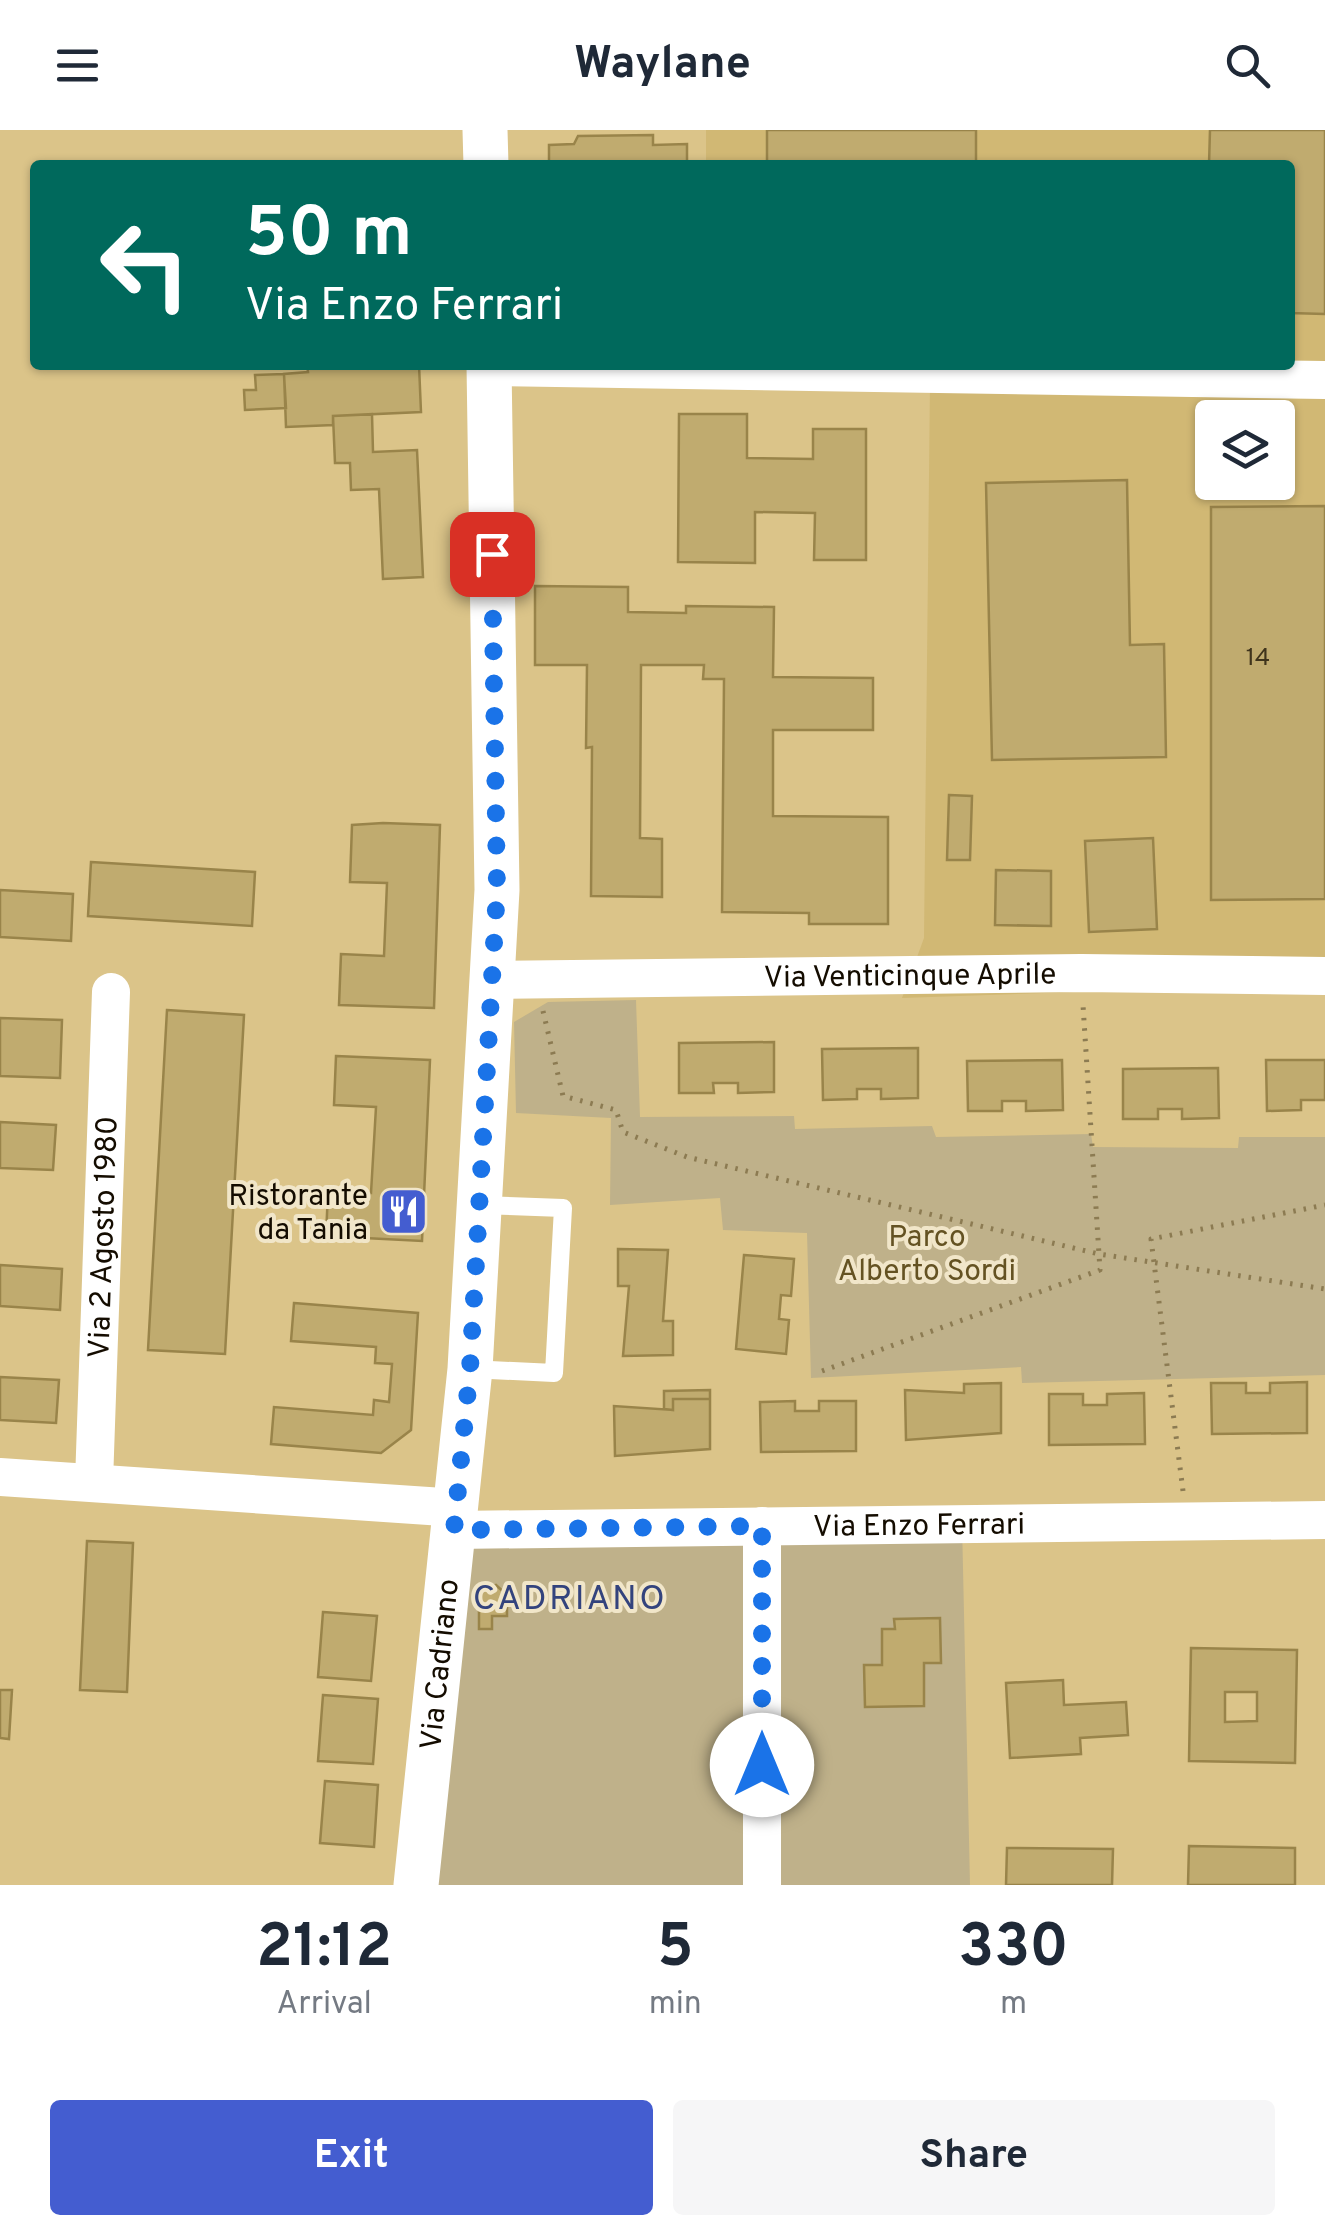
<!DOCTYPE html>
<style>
:root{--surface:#fff;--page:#f6f6f7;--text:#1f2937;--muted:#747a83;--accent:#445dd0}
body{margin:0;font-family:Overpass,sans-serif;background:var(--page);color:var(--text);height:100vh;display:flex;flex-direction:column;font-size:38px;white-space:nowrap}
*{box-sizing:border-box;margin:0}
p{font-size:32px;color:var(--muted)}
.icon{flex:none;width:55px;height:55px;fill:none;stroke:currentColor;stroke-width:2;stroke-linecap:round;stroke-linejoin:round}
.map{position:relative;height:1755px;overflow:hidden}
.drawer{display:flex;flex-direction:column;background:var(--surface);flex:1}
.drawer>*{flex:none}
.hud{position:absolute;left:30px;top:30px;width:1265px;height:210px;border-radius:10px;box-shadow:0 2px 8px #0004;background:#00695c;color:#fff;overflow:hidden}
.fabs{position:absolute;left:1195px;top:270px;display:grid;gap:20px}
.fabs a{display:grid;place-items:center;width:100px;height:100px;border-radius:10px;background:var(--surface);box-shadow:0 2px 8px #0004;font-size:50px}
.pin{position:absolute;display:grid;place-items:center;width:85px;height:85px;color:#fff;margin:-42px;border-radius:20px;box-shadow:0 5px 15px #0006}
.me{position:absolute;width:110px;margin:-55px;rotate:0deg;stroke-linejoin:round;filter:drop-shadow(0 0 8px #0008)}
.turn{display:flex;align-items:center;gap:35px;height:210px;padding:0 50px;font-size:45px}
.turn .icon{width:130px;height:130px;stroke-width:2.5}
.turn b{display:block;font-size:70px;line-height:85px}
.eta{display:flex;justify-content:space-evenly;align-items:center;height:170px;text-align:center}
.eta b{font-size:60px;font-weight:700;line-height:70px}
.primary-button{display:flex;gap:20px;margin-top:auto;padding:20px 50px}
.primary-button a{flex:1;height:115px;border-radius:10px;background:var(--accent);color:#fff;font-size:40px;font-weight:700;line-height:115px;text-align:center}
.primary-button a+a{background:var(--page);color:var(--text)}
header{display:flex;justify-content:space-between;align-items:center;height:130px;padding:0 50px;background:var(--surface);font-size:45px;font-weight:700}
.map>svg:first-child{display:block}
.built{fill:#d1b874;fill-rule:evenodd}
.green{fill:#bfb18a}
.building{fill:#c0ab6f;stroke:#99844a;stroke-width:2.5;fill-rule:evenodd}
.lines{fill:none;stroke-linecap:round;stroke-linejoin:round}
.path{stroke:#8c7b52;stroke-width:5;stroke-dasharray:2.5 8;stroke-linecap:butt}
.service{stroke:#fff;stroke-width:18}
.minor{stroke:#fff;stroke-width:38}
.tertiary{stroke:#fff;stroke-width:45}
.route{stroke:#1a73e8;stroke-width:18;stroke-dasharray:0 32.4}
.labels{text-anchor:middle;stroke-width:8;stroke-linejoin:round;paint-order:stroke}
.number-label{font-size:25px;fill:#3f341c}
.street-label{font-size:30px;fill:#140c00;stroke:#f1e6c9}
.poi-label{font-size:30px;fill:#140c00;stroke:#f1e6c9;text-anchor:end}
.park-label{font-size:30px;fill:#645222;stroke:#f1e6c9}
.quarter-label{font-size:35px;letter-spacing:2.5px;fill:#33437d;stroke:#f1e6c9}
</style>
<header><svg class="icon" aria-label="menu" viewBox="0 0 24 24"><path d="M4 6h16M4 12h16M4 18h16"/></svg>Waylane<svg class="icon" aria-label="search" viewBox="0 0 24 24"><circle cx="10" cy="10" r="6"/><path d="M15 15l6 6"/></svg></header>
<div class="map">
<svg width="1325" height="1755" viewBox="0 0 1325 1755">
<rect width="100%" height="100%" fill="#dbc489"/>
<path class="built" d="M706 0H1325V853L902 868 924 808 930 254 1290 235V35H706ZM1212 288H1278V352H1212Z"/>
<path class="green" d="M636 870 640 987 794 986 795 999 932 996 936 1007 1091 1004 1093 1017 1238 1018 1239 1007H1325V1245L1022 1253 1021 1237 811 1248 807 1103 723 1100 720 1068 610 1075 611 988 516 983 514 892 548 872Z
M454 1382 962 1393 970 1755H416Z"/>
<path class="building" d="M767 0H976V35H767Z
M1210 0H1325V184L1290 183V35H1209Z
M653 5V15L687 14V35H549V15L574 14 578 6Z
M307 235H419L421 282 333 286V295L286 297 284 244 308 242Z
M284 244 286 278 245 280 244 260H256L255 245Z
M372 284 373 322 417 320 423 447 383 449 379 359 351 360 350 333H335L333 286Z
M679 284H747V328L813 329V299H866V430H814L815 383 755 382V433L678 432Z
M1127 350 1130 515 1164 514 1166 627 992 630 986 353Z
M1325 376V769L1211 770V377Z
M535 456 628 457V482L686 483V476L774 477 773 547 873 548V600H773V686L888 687V794H809V783L722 782 724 549H703L704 535H641L640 708 662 709V767L591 766 592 617 586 618 587 535H535Z
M949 665 972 666 970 730H947Z
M383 693 440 695 434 878 339 875 341 824 384 826 387 753 350 752 352 695Z
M1153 708 1157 799 1089 802 1085 711Z
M91 732 255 742 252 796 88 786Z
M996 740 1051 741V796L995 795Z
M0 760 73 764 71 811 0 807Z
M167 880 244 885 225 1224 148 1220Z
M0 888 62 890 60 948 0 946Z
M774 912V962L738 963V953H713L714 963H679V913Z
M918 918V968L881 969V959H857V969L823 970 822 919Z
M336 926 430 930 422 1111 326 1106 328 1062 371 1063 376 977 334 975Z
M1062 930 1063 980 1026 981V971H1002V981H968L967 931Z
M1266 930H1325V970H1301V980L1267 981Z
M1218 938 1219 988 1182 989V979H1158V989H1123V939Z
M0 992 56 995 53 1040 0 1038Z
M618 1119 668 1120 663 1191H673V1225L623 1226 629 1156H618Z
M744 1125 794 1129 791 1166 781 1165 779 1189 789 1190 786 1224 736 1219Z
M0 1135 62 1139 60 1180 0 1176Z
M294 1173 418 1183 411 1300 381 1323 271 1314 274 1277 373 1285 374 1270 389 1272 392 1234 375 1233 376 1217 291 1211Z
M0 1247 59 1250 56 1293 0 1290Z
M1307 1252V1303L1212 1304 1211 1253H1246V1263H1270V1253Z
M1001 1253V1303L906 1310 905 1260 964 1263V1254Z
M710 1260V1269H673V1280L664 1279V1261Z
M1144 1263 1145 1314 1049 1315V1264H1083V1275H1107V1264Z
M673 1269H710V1319L615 1326 614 1276 673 1280Z
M795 1271V1281H819V1271H856V1321L761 1322 760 1272Z
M87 1411 133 1413 127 1562 80 1560Z
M496 1455 507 1465V1486H492V1499H479V1461Z
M323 1482 377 1486 371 1551 318 1547Z
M940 1488 941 1533H924V1576L865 1577 864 1535H882V1499H895L894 1489Z
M1191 1518 1297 1520 1295 1633 1189 1631ZM1225 1562H1257V1591L1225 1592Z
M1063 1550 1064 1575 1126 1572 1128 1605 1080 1608 1081 1624 1010 1628 1006 1553Z
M0 1560H12L9 1609 0 1608Z
M323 1565 378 1569 373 1634 318 1631Z
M325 1651 378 1655 374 1717 320 1713Z
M1189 1716 1295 1718V1755H1188Z
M1007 1718 1113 1719 1112 1755H1006Z"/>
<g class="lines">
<path class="path" d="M543 881 563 966 616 980 623 1002 687 1027 1099 1124 1325 1159
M822 1241 1100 1140 1083 875
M1183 1361 1151 1109 1325 1075"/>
<path class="service" d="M470 1239 554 1243 563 1078 480 1075"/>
<g class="minor">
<path d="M489 237 1325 250"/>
<path id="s1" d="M492 850 1081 843 1325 846"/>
<path d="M0 1347 458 1378"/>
<path id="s2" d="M94 1352 111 862"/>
<path d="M762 1396V1755"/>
<path id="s3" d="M454 1400 1325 1390"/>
</g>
<g class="tertiary">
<path d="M485 0 486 35"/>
<path id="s4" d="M416 1755 470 1239 497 760 489 235"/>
</g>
</g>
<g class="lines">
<path class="route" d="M492 424 497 760 470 1239 454 1400 762 1396V1635"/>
</g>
<defs>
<symbol id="restaurant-square" viewBox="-11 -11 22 22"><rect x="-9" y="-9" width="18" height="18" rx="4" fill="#445dd0" stroke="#f1e6c9"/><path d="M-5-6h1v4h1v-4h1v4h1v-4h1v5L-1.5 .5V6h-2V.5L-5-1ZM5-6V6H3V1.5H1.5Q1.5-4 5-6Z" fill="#fff"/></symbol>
</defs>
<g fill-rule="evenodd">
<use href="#restaurant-square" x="376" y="1054" width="55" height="55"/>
</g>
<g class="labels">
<g class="number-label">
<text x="1258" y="535">14</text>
</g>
<g class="street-label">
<text dy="10" stroke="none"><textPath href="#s1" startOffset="418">Via Venticinque Aprile</textPath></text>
<text dy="10" stroke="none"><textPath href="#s2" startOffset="245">Via 2 Agosto 1980</textPath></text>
<text dy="10" stroke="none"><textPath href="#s3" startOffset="465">Via Enzo Ferrari</textPath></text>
<text dy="10" stroke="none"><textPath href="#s4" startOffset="222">Via Cadriano</textPath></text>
</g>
<g class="poi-label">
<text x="368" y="1075">Ristorante<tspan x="368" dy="34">da Tania</tspan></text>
</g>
<g class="park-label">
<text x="927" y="1116">Parco<tspan x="927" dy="34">Alberto Sordi</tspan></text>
</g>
<g class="quarter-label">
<text x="570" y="1479">CADRIANO</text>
</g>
</g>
</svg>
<div class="fabs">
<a><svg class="icon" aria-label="layers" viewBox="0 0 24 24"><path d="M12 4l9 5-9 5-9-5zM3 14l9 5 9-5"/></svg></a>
</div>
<div class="pin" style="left:492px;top:424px;background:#d93025"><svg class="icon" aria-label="arrive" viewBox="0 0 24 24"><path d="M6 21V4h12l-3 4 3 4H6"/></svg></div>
<svg class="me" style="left:762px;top:1635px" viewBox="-20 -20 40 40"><circle r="19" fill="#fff"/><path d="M0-13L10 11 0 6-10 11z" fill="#1a73e8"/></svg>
<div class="hud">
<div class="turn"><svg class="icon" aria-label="left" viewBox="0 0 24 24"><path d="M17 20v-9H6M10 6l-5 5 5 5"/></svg><div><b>50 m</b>Via Enzo Ferrari</div></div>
</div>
</div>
<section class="drawer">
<div class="eta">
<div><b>21:12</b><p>Arrival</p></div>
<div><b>5</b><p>min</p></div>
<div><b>330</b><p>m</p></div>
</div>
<div class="primary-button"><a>Exit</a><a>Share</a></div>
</section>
